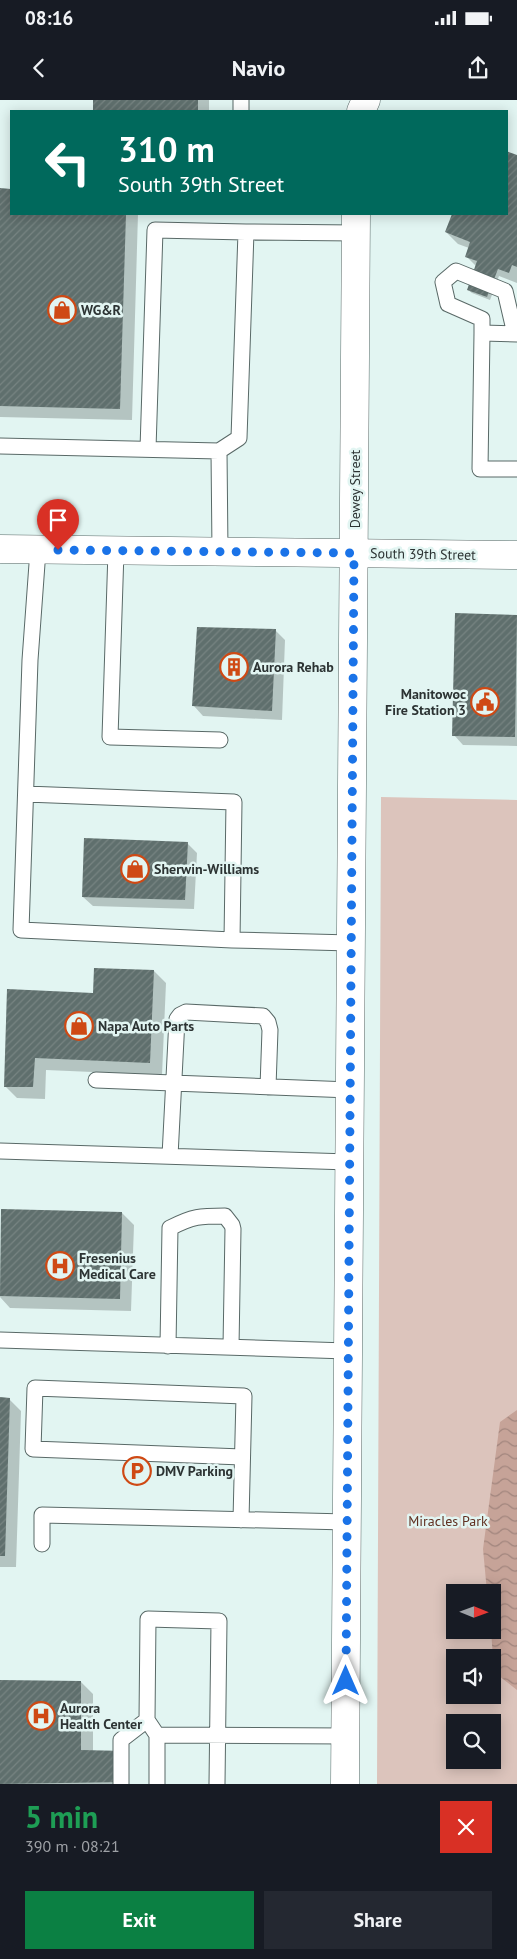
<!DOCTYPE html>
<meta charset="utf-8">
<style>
:root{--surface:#171b24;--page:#242831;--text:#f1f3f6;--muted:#9ea1a6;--accent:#0b8043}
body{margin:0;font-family:"PT Sans",sans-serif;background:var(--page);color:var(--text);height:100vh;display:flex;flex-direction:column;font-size:19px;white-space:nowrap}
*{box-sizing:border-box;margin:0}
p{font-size:16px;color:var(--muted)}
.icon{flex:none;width:28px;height:28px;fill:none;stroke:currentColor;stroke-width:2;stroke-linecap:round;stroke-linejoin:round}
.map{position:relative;height:1684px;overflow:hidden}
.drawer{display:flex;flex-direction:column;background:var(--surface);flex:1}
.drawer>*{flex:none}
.guide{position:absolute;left:10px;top:10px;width:498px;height:105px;border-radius:0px;box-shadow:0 2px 12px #0003;background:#00695c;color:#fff;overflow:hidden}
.needle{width:32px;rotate:91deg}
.tools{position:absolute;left:446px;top:1484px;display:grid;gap:10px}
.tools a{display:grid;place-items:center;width:55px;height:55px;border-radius:0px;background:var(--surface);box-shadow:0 2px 12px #0003;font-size:25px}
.pin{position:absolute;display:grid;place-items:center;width:42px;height:42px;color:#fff;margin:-51px -21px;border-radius:50% 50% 50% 0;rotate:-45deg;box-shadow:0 0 5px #0007}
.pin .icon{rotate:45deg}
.me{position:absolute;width:55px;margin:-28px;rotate:0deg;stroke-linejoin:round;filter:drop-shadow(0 0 4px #0008)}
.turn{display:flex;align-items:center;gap:18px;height:105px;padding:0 25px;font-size:22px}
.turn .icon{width:65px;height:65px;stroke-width:2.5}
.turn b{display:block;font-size:35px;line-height:42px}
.round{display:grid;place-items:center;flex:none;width:52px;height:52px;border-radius:0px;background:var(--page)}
.summary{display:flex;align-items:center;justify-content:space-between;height:85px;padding:0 25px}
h1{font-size:30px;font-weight:700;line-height:38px;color:#1e9e55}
.cta{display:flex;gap:10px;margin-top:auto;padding:10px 25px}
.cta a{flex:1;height:58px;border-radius:0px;background:var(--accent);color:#fff;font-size:20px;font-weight:700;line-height:58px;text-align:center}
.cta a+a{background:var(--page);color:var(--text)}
.status{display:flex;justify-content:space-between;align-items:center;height:35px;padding:0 25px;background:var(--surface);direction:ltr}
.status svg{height:14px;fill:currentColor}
header{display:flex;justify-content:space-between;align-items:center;height:65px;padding:0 25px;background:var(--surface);font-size:22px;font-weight:700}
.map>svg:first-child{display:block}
.park{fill:#dcc4bc;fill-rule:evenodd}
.water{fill:url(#water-waves)}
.shadow{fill:#0003}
.building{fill:url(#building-hatch)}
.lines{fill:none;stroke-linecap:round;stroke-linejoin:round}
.lane-casing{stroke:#596967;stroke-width:17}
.street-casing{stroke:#596967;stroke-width:29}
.secondary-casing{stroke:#596967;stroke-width:29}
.lane{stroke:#fff;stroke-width:15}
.street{stroke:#fff;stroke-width:28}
.secondary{stroke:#fff;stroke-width:28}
.route{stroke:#1a73e8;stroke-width:9;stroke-dasharray:0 16.2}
.labels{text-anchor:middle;stroke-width:5;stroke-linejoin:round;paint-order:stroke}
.poi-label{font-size:14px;font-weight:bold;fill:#2c3333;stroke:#e2f5f2;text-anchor:start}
.street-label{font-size:14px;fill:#2c3333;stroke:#e2f5f2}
.park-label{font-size:14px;fill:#613122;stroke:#e2f5f2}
</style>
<div class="status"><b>08:16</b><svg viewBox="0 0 49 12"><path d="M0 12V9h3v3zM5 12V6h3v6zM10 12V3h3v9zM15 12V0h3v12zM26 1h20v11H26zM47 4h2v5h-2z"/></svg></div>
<header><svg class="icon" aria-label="back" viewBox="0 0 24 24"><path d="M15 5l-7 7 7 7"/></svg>Navio<svg class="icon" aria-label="share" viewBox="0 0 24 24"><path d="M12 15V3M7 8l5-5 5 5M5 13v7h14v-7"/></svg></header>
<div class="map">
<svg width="517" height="1684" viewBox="0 0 517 1684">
<defs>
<pattern id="water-waves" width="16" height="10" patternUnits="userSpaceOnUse" patternTransform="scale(1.25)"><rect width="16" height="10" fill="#c6a398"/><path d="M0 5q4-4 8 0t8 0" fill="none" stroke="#a1857d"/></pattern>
<pattern id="building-hatch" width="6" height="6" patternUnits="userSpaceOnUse" patternTransform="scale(1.25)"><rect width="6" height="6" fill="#5f6f6d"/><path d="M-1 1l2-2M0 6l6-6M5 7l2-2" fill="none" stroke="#778482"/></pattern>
</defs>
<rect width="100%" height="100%" fill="#e2f5f2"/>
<path class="park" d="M381 697 517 700V1684H377ZM455 1492H492V1530H455ZM455 1558H492V1595H455ZM455 1622H492V1660H455Z"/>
<path class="water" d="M517 1310V1590L494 1572 491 1530H492V1492H487L483 1449 500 1322Z"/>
<path class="shadow" d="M94 0H209V11H94Z
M517 57V183L499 176 490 200 472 193 468 190 477 167 466 156 469 148 458 144 446 132 453 114H506Z
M0 89 11 90V114H138L132 320 0 317Z
M456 515 517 516V646L463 645 454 635Z
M275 530 285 540 282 620 203 616 194 606Z
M187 743 197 753 194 809 93 806 83 797Z
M154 871 166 883 162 975 46 970 45 999 17 998 5 986 94 894Z
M2 1111 122 1113 134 1125 131 1211 10 1208 0 1197Z
M0 1299H9L21 1311 16 1467H0Z
M0 1581 81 1582 93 1594V1652L126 1653 129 1656V1684H0Z"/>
<path class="building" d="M93 0H198V11H93Z
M506 51 517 55V167L512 165 509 173 498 169 487 197 467 190 477 161 465 157 470 142 445 132 452 114H506Z
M0 88 11 89V114H126L120 309 0 306Z
M455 513 517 515 515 637 452 636Z
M197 527 276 529 272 611 192 606Z
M84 738 188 742 185 800 82 797Z
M94 868 154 870 150 963 35 958 33 987H4L7 889 93 893Z
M1 1109 122 1112 120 1199 0 1196Z
M0 1297 10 1298 5 1456H0Z
M0 1580 81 1581V1650L126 1651V1682L0 1684Z"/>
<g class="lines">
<defs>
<path id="lane" d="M241 11V0
M482 233V219L448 204 443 182 456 171 505 191 515 234
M517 234 482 233 480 369H517
M0 346 219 351
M148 349 155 130 246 132
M38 450 30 560 21 830 232 840 351 843
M116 451 110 637 220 640
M220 451 219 351 239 338 246 132 356 133
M26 694 234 702 232 840
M96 980 350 990
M0 1051 349 1062
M170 1056 177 919 180 915 186 912 263 916 268 922 270 930 268 987
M0 1240 347 1251
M168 1246 170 1128C193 1116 200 1116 225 1116L232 1125 233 1129 231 1247
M241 1420 244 1296 35 1288 33 1349 242 1357
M42 1444V1415L347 1422
M157 1635 147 1620 148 1519 219 1521 217 1684
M121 1684V1640L147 1620
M157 1684V1635L346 1636"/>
<path id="street" d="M0 449 517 455"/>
<path id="secondary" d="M361 11 366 0
M345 1684 356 114"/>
</defs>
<use href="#lane" class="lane-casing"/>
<use href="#street" class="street-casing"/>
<use href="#secondary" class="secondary-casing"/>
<use href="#lane" class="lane"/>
<use href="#street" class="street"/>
<use href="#secondary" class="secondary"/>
</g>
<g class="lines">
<path class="route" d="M58 450 354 453 346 1581"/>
</g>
<defs>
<symbol id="shop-ring" viewBox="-11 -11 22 22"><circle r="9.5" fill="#e2f5f2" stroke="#cf4914" stroke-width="1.5"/><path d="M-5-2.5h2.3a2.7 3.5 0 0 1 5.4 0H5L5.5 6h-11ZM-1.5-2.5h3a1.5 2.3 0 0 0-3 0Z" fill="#cf4914"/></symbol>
<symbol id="building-ring" viewBox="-11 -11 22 22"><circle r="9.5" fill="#e2f5f2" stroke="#cf4914" stroke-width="1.5"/><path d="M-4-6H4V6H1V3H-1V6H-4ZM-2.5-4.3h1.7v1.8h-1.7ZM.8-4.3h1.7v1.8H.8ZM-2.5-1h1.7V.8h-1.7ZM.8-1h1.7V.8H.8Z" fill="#cf4914"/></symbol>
<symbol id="civic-ring" viewBox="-11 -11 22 22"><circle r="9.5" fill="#e2f5f2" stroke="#cf4914" stroke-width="1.5"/><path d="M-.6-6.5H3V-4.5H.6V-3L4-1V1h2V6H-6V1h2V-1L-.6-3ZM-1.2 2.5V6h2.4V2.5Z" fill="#cf4914"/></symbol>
<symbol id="hospital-ring" viewBox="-11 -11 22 22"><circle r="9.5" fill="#e2f5f2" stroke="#cf4914" stroke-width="1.5"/><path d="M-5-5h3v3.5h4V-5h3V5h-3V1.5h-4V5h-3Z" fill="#cf4914"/></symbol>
<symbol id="parking-ring" viewBox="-11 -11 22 22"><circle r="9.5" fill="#e2f5f2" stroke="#cf4914" stroke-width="1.5"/><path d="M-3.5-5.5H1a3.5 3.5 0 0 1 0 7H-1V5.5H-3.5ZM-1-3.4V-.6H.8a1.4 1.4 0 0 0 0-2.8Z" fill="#cf4914"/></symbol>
</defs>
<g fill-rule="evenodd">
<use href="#shop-ring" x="46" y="194" width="32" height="32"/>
<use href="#building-ring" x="218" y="551" width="32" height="32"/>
<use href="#civic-ring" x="469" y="586" width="32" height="32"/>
<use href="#shop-ring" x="119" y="753" width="32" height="32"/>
<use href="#shop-ring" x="63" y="910" width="32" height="32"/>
<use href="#hospital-ring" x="44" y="1150" width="32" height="32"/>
<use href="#parking-ring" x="121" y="1355" width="32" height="32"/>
<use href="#hospital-ring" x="25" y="1600" width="32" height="32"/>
</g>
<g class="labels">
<g class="poi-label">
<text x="81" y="215">WG&amp;R</text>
<text x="253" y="572">Aurora Rehab</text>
<text x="466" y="599" text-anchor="end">Manitowoc<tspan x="466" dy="16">Fire Station 3</tspan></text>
<text x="154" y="774">Sherwin-Williams</text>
<text x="98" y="931">Napa Auto Parts</text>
<text x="79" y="1163">Fresenius<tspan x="79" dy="16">Medical Care</tspan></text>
<text x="156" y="1376">DMV Parking</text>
<text x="60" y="1613">Aurora<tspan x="60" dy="16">Health Center</tspan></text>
</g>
<g class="street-label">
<text transform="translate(355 389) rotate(-90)" y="5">Dewey Street</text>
<text transform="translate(423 454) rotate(1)" y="5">South 39th Street</text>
</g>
<g class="park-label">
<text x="448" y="1426">Miracles Park</text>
</g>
</g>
</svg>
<div class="tools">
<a><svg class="needle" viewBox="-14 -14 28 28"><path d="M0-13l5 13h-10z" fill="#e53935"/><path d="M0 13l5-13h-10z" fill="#9ea1a6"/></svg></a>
<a><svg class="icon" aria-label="sound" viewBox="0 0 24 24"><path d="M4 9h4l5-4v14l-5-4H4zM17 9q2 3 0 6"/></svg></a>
<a><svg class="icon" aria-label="search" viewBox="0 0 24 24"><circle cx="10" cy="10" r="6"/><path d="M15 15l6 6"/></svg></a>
</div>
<div class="pin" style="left:58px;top:450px;background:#d93025"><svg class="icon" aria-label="arrive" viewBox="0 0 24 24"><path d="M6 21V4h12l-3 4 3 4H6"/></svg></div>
<svg class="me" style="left:346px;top:1581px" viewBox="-20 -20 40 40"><path d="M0-17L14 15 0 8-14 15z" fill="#1a73e8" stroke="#fff" stroke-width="4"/></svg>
<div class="guide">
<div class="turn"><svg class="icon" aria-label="left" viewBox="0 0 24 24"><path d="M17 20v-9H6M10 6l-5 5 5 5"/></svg><div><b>310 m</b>South 39th Street</div></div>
</div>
</div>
<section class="drawer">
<div class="summary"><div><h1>5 min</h1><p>390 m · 08:21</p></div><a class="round" style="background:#d93025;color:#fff"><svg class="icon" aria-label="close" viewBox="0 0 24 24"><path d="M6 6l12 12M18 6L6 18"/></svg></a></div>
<div class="cta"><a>Exit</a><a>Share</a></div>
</section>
